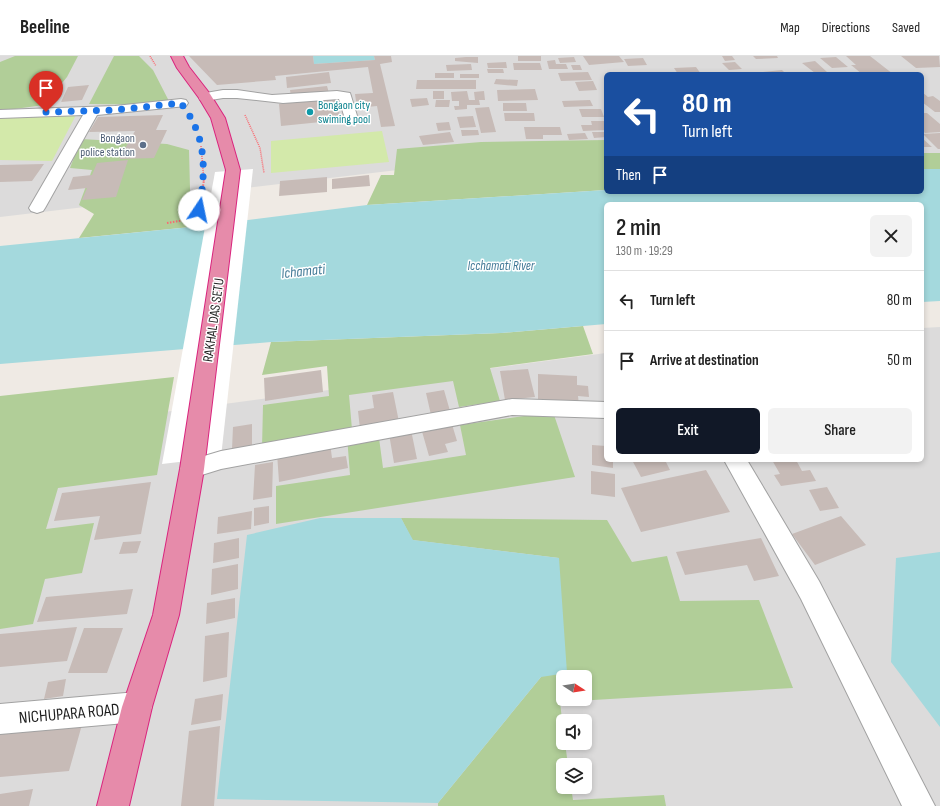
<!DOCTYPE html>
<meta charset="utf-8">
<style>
:root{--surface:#fff;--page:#f2f2f2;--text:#222;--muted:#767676;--line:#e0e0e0;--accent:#111827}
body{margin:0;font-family:"Sofia Sans Condensed",sans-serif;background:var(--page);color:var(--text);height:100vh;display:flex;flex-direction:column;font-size:15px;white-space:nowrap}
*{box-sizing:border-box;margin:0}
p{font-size:13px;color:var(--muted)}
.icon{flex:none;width:22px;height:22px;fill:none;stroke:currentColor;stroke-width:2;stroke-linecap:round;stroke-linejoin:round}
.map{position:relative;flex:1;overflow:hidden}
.details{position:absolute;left:604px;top:146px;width:320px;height:260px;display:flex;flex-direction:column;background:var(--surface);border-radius:6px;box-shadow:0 2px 6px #0003}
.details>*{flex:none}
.hud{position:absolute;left:604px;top:16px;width:320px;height:122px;border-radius:6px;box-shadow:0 2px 6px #0003;background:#1a4fa0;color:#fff;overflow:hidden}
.needle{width:26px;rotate:102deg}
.tools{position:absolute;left:556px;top:614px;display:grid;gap:8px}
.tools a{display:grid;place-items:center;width:36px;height:36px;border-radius:6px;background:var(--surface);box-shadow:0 2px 6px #0003;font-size:20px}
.pin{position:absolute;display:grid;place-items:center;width:34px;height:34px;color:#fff;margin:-41px -17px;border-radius:50% 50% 50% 0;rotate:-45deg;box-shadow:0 0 4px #0007}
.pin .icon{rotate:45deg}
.me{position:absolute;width:44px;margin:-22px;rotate:11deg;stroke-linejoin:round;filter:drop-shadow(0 0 3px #0008)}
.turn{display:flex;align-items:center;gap:14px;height:84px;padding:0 12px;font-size:18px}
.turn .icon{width:52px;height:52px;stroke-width:2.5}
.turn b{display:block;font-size:28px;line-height:34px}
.then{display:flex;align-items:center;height:38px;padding:0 12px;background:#0003;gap:8px;font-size:15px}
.round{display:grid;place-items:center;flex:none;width:42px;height:42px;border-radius:6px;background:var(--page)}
.head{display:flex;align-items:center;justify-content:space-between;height:68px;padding:0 12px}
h1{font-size:24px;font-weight:600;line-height:30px}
.action{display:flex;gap:8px;margin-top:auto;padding:8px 12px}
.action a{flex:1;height:46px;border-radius:6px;background:var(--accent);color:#fff;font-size:16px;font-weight:600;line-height:46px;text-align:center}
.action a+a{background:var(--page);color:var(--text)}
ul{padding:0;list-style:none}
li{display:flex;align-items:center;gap:12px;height:60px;padding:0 12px;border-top:1px solid var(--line)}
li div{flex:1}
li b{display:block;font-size:15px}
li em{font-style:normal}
header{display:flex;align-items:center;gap:24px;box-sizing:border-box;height:56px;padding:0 20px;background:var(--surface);border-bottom:1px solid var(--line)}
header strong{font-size:19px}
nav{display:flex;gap:22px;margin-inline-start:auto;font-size:14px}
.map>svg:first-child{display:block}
.residential{fill:#dcdbdb;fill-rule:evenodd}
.grass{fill:#d3e9aa}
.forest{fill:#b1ce98;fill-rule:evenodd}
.water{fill:#a4d9dd}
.pier{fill:#fff}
.building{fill:#c7bbb7}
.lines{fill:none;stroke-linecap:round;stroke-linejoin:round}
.minor-casing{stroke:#a2a2a2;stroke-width:2}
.highway-casing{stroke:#da247e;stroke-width:2}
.path-far1{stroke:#fa6a71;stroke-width:1.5;stroke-dasharray:1 1;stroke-linecap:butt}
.path{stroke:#fa6a71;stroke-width:2;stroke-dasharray:1.5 1.5;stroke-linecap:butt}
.minor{fill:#fff;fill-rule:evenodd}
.highway{fill:#e68baa;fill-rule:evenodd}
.route{stroke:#1a73e8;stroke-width:7;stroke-dasharray:0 12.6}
.culture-dot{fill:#0f9aa8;stroke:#fff;stroke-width:1.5}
.service-dot{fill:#5c6f8a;stroke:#fff;stroke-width:1.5}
.labels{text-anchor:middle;stroke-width:3;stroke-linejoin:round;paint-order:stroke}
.far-culture-label{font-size:12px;fill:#0d838f;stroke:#fff;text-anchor:start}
.far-service-label{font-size:12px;fill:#4e5e75;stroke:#fff;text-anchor:end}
.far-water-label{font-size:13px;font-style:italic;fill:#417996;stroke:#fff}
.street-label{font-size:14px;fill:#1e1e1e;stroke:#fff}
.water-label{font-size:15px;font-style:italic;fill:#417996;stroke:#fff}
.near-street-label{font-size:17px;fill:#1e1e1e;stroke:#fff}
</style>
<header>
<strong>Beeline</strong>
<nav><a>Map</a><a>Directions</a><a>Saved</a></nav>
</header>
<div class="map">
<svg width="940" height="750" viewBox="0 0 940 750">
<rect width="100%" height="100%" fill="#efeae4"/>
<path class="residential" d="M0 0H940V99H922V18H606V101L499 102 0 161Z
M940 271V750H0V378L606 297V404H922V272ZM563 621H585V643H563ZM563 665H585V687H563ZM563 709H585V731H563Z"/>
<path class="grass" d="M76 59 52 105 0 104V61Z
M382 75 389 106 271 117V85Z"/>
<path class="forest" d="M15 0H78L67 21 44 49 0 55V6Z
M114 0H139L153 14 171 49 89 48Z
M81 83 167 88 189 94 191 171 79 182 94 158 79 149 92 114 70 112Z
M606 84V134L367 149 381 119H394L397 93 481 86Z
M922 97H940V113H922Z
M583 270 593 298 490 312 500 345 459 351 453 325 349 339 353 385 379 382 383 412 466 399 460 369 553 356 575 421 276 468V430L350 419 347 380 262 392 263 349 329 340 327 310 262 319 271 286 501 277Z
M174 321 157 419 58 432 46 473 94 467 82 517 45 523 33 568 0 573V340Z
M401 462 607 464 632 506 667 500 680 545 759 544 793 632 560 646 563 672V687H565L568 709H563V731H571L573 744 664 739 666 750H438V747L541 621 559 502 412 484ZM563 621H585V643H563Z"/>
<path class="water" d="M313 0H374L375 4 314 8Z
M922 113H940V245L922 246V148H606V268L501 277 271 286 0 308V190L191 171 367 149 606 134V136H922Z
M320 462H401L413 484 559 502 567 617 541 621 438 747 217 743 247 479Z
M940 496V671L891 606 896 502Z"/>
<path class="pier" d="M253 113 221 401 162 408 215 116Z"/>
<path class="building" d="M189 0H313L314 8 375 4 374 0H391L392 6 380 8 395 70 381 71 377 50 357 52 355 38 373 37 368 11 275 20 276 24 217 29Z
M518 0H541V5H518Z
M583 0H619L624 6 589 9Z
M722 0H732L735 4 725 5Z
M753 0H777L778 2 756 3Z
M846 0H870L893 18H862L851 9H856Z
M901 0H939L940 11 916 12Z
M466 1H478V7L455 5V2Z
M574 1 576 6 560 7 558 2Z
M836 1 848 11 832 12 820 2Z
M643 2 647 9 628 10 624 3Z
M555 4 556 8H566L568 13H549L547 5Z
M815 5 827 16 815 17 802 7Z
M506 6 507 12H488L487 7Z
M735 6 742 13 729 14 722 7Z
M513 7H540L542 14H514Z
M471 8 472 14 447 15 446 9Z
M571 9H580L582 14H573Z
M696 11 701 18H678L674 12Z
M487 13H503L504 17H488Z
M782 14 786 18H766L763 16Z
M329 16 331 27 287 32 286 21Z
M588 16 592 24 561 25 558 17Z
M435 17H454V22H435Z
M460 18H479V22H460Z
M496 23 518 24 517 30 494 28Z
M417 24H476V33H416Z
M593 25 597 34 579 35 575 26Z
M89 29 82 44 61 46 68 31Z
M327 30 329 37 291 41 290 34Z
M535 33 538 44 498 45 497 34Z
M433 35H444V43H433Z
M467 35 469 44H475L474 36 484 35 485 44H479L480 49H467V53L455 54 454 50H459V45H452L451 36Z
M922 36 928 41 933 40 940 45V56H935L922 46Z
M336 42 341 64 281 70 279 48Z
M427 42 429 49 412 51 410 43Z
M436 44H450L449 51H435Z
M590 44 593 50 564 51 562 45Z
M503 47H526L527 55H503Z
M489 51 496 76 481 77 475 52Z
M579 53H601L604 61H582Z
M504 57H534L535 65H505Z
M922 57H927L940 68V76L925 77 922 74Z
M163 59 156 74H167L154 102 119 103 135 75 89 76 98 61Z
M473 60 476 71 460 72 457 61Z
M591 65H606V74L583 75 581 69H592Z
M449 66 451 74 438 75 436 67Z
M524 71H560L562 79H543V83H526Z
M461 74H478L479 79 462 80Z
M450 76 454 86 423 89 419 80Z
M592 76H606V81L594 82Z
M585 77 588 83 569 84 567 78Z
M940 77V93H938L923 78Z
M922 82 932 91H922Z
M128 104 116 141 82 144 87 132 68 134 73 121 92 119 97 107Z
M44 108 32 125 0 126V109Z
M369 119 370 130 332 133V123Z
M327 121V136L279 140 280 125Z
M528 313 535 341 505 344 500 315Z
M321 314 323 336 265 345 264 322Z
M538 318 577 320V329L588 330 589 341 578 340 579 349 538 347Z
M444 334 450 355 431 359 426 337Z
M393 336 399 366 360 373 358 355 374 352 372 339Z
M451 365 457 385 445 388 448 396 429 400 421 372Z
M252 368V389L232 393 233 371Z
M411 374 417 403 394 407 389 378Z
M330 387 332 402 346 400 348 412 279 426 277 397Z
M592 389 606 390V404H613V412L592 409Z
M632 404H665L670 414 641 421Z
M772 404H796L802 415 810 414 816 425 781 430 774 419 780 418Z
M273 406 272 441 253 444 255 409Z
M706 414 730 456 641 476 621 432Z
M591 415 615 418V441L591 438Z
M151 426 141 478 94 484 100 460 54 465 62 437Z
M827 431 839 452 820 455 809 434Z
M269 450V467L254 470V452Z
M252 455 251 473 217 478 218 461Z
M841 460 866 489 815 509 792 478Z
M239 482V502L213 507 214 487Z
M761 482 779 520 754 525 747 509 685 519 676 496Z
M141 485 137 497 119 498 123 486Z
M238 508V533L211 539 212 513Z
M133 533 127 558 37 566 46 541Z
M235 542V562L206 568 207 547Z
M77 571 67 605 0 611V578Z
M84 572H123L107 617H68Z
M229 576 227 621 203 626 205 580Z
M66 623 63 640 44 643 48 626Z
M223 638 221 664 191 669 195 643Z
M83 665 69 715 0 721V671Z
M220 670 214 750H181L189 675Z
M33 733 29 750H0V738Z"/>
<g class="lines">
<defs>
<path id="minor" d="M223 34H237L272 39 337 35 350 37 351 40 358 63 356 66H346L339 43 283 47 237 42H223L205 45 200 44 199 41 200 38Z
M181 43 186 44 188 47 186 50 97 59 45 152 43 155 37 157 31 155 29 152 83 59 0 62V54L115 50Z
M512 343 606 346V362L512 359 221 413 192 422 184 420 180 413 184 406 221 395Z
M724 404H747L819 525 935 750H902L801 543Z
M137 636 147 641 152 651 147 661 137 666 0 678V648Z"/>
<path id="highway" d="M171 0H183L189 11 210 38 225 62 240 114 204 413 179 559 152 651 129 750H97L122 651 153 559 180 413 226 114 211 62 199 42 177 12Z"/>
</defs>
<use href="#minor" class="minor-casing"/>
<use href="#highway" class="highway-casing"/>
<path class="path-far1" d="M150 0 156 10
M245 59 260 92 264 117
M201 90 204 125"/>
<path class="path" d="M167 167 185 164 199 154 204 124"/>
<use href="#minor" class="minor"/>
<use href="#highway" class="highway"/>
</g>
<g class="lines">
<path class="route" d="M46 56 115 54 181 47C186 54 191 61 194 68 207 96 204 125 199 154"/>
</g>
<circle class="culture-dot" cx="310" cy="56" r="4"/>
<circle class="service-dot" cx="143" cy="89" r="4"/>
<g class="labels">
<g class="far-culture-label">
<text x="318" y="53">Bongaon city<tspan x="318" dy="14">swiming pool</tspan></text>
</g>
<g class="far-service-label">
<text x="135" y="86">Bongaon<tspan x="135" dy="14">police station</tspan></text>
</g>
<g class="far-water-label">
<text x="501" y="214">Icchamati River</text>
</g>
<g class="street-label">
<text transform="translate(213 264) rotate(-82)" y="5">RAKHAL DAS SETU</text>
</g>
<g class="water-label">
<text transform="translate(303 215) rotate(-6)" y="5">Ichamati</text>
</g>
<g class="near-street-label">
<text transform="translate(69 657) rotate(-5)" y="6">NICHUPARA ROAD</text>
</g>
</g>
</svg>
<div class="tools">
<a><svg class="needle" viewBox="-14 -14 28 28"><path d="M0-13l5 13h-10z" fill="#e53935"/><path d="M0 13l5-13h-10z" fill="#767676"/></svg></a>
<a><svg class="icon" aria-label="sound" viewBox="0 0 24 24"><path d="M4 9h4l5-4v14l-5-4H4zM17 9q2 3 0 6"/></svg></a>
<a><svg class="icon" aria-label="layers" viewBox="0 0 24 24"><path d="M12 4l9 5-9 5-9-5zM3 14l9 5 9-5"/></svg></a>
</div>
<div class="pin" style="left:46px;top:56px;background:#d93025"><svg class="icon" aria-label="arrive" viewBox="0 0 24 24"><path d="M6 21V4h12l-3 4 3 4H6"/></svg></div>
<svg class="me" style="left:199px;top:154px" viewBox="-20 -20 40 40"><circle r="19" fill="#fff"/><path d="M0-13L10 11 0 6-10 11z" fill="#1a73e8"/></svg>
<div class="hud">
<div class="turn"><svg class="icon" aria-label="left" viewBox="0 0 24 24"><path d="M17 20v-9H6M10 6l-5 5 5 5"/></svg><div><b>80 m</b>Turn left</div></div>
<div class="then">Then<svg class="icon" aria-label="arrive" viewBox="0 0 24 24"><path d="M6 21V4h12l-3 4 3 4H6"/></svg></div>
</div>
<section class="details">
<div class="head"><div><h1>2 min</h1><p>130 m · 19:29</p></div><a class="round"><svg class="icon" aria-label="close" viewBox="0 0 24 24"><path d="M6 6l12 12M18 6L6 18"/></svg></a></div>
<ul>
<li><svg class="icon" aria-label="left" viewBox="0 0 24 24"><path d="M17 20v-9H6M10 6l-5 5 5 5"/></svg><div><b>Turn left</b></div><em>80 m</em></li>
<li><svg class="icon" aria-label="arrive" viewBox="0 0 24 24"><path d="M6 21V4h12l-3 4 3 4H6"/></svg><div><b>Arrive at destination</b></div><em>50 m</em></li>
</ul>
<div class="action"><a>Exit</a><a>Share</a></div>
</section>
</div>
